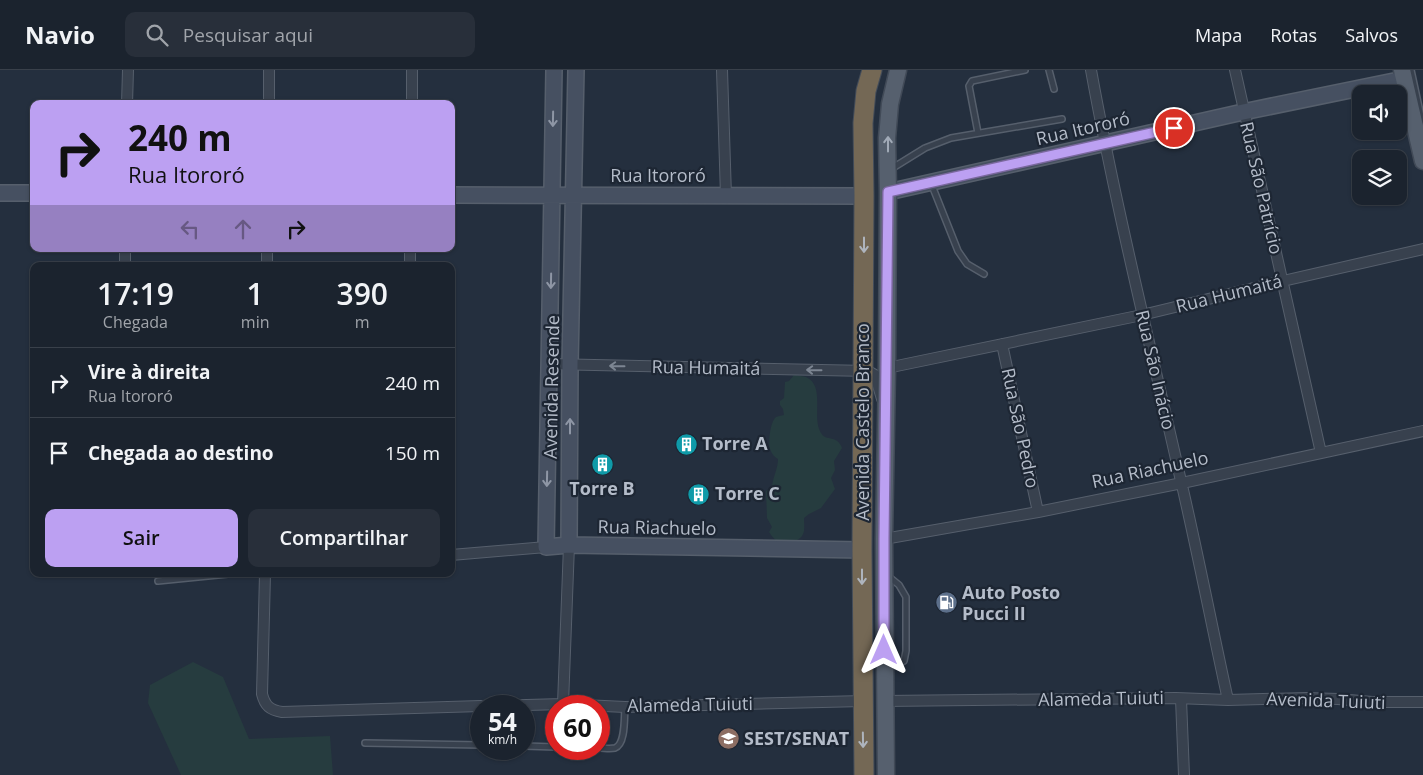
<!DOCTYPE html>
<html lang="pt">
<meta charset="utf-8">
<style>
:root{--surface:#1b232e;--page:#282f3a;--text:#f1f3f6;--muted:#a0a4aa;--line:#39404a;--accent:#bca0f2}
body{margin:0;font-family:"Open Sans",sans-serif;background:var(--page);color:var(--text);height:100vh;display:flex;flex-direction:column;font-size:19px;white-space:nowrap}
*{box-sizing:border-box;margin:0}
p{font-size:16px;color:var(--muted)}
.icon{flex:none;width:28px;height:28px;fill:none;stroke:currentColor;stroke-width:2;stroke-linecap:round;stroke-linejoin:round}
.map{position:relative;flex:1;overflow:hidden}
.drawer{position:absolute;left:30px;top:192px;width:425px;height:315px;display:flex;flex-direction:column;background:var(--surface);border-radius:10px;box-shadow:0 1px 4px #0004,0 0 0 1px var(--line)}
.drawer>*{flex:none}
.top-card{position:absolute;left:30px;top:30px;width:425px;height:152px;border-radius:10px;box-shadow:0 1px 4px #0004,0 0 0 1px var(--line);background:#bca0f2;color:#111;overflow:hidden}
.tools{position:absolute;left:1352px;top:15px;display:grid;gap:10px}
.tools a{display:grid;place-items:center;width:55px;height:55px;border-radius:10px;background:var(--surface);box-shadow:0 1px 4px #0004,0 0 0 1px var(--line);font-size:25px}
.speed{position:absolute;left:470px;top:625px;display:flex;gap:10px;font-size:25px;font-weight:700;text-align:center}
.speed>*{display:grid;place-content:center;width:65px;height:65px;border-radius:50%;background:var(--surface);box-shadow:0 1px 4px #0004,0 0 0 1px var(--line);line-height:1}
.speed small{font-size:12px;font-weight:400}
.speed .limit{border:8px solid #d22;background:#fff;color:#111}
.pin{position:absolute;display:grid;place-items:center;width:42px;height:42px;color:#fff;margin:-21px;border:2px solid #fff;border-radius:50%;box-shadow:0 1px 5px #0007}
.me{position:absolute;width:55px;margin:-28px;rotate:0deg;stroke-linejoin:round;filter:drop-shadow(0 0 4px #0008)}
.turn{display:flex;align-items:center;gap:18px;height:105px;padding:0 15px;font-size:22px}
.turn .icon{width:65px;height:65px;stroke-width:2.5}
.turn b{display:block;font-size:35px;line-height:42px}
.lanes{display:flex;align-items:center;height:48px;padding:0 15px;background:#0003;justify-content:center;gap:25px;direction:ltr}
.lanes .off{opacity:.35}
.eta{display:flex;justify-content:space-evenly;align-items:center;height:85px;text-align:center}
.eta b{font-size:30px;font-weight:600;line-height:35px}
.action{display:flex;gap:10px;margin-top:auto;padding:10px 15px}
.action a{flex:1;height:58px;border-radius:10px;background:var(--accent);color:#111;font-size:20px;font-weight:600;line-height:58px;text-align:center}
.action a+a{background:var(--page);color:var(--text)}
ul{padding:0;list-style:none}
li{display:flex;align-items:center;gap:15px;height:70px;padding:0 15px;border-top:1px solid var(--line)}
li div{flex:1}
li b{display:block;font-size:19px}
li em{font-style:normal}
header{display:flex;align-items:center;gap:30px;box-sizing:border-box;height:70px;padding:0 25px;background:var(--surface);border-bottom:1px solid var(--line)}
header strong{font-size:24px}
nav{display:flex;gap:28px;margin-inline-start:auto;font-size:18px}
.search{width:350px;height:45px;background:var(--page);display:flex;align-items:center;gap:12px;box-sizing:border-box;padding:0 18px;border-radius:10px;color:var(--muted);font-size:19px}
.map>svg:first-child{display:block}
.green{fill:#263c3f}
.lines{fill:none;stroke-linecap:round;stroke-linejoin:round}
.lane-casing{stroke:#565f6c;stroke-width:8}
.street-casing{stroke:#565f6c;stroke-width:12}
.secondary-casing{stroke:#565f6c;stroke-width:18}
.primary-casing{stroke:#414a57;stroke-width:19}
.highway-casing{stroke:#434c59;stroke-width:21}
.lane{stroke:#38414e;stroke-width:5}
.street{stroke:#38414e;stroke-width:10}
.secondary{stroke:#465061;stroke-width:15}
.primary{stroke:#56606e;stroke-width:16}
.highway{stroke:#746855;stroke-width:19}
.oneway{stroke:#8e96a5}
.oneway2{stroke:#a1aab7}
.oneway3{stroke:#aeb4bd}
.oneway4{stroke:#7c8592}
.route-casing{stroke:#7a689d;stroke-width:12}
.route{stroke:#bca0f2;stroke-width:9}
.labels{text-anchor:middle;stroke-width:4.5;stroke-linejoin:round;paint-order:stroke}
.street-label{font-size:18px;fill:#b4bcc9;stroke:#1d2633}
.poi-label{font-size:18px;font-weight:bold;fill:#b4bcc9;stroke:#1d2633;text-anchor:start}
</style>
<header>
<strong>Navio</strong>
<div class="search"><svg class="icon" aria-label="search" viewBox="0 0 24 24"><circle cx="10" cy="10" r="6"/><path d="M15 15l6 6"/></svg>Pesquisar aqui</div>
<nav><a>Mapa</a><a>Rotas</a><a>Salvos</a></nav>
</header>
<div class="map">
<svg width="1423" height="705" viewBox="0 0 1423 705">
<rect width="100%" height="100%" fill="#242f3e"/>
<path class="green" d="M794 305C798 306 803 306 806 307 826 316 811 347 821 363 826 372 837 364 842 378L834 391 835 400 831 408 835 419 821 438 809 444 804 448C804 453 805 460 803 464 800 472 785 475 777 471 774 469 771 465 769 462L772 457 767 448 766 421 772 417C773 406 778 399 778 389 774 387 772 384 770 379 768 373 770 352 776 347 778 346 781 346 784 345L783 339 780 335V331L784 328 785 312 789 311Z
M193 592 223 607 249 669 330 666 333 705H181L148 633 150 615Z"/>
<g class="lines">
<defs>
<path id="lane" d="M1049 0 1054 19
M1411 0 1422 51
M978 63 969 16 972 11 1025 0
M891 99 925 78 951 68 1062 49
M931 113 958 181 967 194 984 204
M888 506 899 515 906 527V581L904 591 888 598
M158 511 228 504
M365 673 481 675
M524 676 556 677
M599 678C604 678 610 679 615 678 626 674 624 647 625 637"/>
<path id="street" d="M722 0 726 126
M1091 0C1116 138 1150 274 1181 411 1198 484 1212 557 1228 630
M1235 0 1321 383
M127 34 128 0
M269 34V0
M412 34V0
M125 179V196
M267 196V179
M410 196V179
M1002 274 1038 442
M549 294 868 301 875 305 882 329
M887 298 1142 245 1283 211 1423 179
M884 469 1038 442 1182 413 1423 361
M451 485 546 477
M265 504 262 624C265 636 270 640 282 642L481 636
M1181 629 1184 705
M884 631 1176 628 1228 630 1306 628 1338 629 1372 632H1423
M563 634 569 475
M488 636 563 634 625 637 863 631"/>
<path id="secondary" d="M554 0 546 477 569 475 862 480
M888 122 1243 42 1404 9
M0 123H34
M451 125 864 126
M569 475 570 295 576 0"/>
<path id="primary" d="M1402 0 1423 91
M886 705 884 469 887 298 888 122 887 68 890 34 898 0"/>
<path id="highway" d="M864 705 862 480 864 126 863 53 866 21 872 0"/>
</defs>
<use href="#lane" class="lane-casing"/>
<use href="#street" class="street-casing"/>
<use href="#secondary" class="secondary-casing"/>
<use href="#primary" class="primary-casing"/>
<use href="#highway" class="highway-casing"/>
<use href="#lane" class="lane"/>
<use href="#street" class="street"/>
<use href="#secondary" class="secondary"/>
<use href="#primary" class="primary"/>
<use href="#highway" class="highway"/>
</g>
<defs><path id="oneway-shaft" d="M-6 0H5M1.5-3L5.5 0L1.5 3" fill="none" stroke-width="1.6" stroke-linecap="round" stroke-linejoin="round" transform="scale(1.25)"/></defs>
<g class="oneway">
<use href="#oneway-shaft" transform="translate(553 49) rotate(91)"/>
<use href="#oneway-shaft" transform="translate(551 211) rotate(91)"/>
<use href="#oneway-shaft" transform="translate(570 356) rotate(-90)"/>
<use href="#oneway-shaft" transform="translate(547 409) rotate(91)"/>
</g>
<use class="oneway2" href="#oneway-shaft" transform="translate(888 74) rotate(-90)"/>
<g class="oneway3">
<use href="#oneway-shaft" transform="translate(864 175) rotate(90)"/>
<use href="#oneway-shaft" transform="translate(862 507) rotate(90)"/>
<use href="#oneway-shaft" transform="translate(863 670) rotate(89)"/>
</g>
<g class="oneway4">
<use href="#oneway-shaft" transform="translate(617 296) rotate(-179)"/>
<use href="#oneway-shaft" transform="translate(814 300) rotate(-179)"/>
</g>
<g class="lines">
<defs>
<path id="route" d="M884 580V469L888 122 1174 58"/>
</defs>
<use href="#route" class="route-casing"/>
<use href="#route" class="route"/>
</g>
<defs>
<symbol id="building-disc" viewBox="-11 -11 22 22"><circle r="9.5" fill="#0f9aa8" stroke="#1d2633"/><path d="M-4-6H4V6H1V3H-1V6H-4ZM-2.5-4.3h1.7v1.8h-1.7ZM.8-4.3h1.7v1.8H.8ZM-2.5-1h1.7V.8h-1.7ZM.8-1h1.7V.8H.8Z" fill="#fff"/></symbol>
<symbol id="fuel-disc" viewBox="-11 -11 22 22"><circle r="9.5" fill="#5c6f8a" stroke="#1d2633"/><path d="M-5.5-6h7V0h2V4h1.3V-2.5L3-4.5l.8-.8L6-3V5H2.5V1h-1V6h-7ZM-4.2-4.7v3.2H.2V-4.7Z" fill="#fff"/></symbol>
<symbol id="university-disc" viewBox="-11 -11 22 22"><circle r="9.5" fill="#8d6e63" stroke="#1d2633"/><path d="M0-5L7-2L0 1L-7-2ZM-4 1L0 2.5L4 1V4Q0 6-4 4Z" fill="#fff"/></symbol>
</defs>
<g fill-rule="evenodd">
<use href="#building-disc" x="674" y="362" width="25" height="25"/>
<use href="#building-disc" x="590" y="382" width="25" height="25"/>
<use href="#building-disc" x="686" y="412" width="25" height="25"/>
<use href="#fuel-disc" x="934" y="520" width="25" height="25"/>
<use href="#university-disc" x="716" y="656" width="25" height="25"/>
</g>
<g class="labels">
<g class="street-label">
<text transform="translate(1083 59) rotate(-13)" y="6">Rua Itororó</text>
<text x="658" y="112">Rua Itororó</text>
<text transform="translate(1261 118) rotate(77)" y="6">Rua São Patrício</text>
<text transform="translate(1229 224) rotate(-14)" y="6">Rua Humaitá</text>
<text transform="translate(706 298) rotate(1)" y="6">Rua Humaitá</text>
<text transform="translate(1155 300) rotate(77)" y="6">Rua São Inácio</text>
<text transform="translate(552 317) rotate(-89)" y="6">Avenida Resende</text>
<text transform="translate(863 352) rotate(-90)" y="6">Avenida Castelo Branco</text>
<text transform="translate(1020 358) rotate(78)" y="6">Rua São Pedro</text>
<text transform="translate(1150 400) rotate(-12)" y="6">Rua Riachuelo</text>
<text transform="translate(657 458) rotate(1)" y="6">Rua Riachuelo</text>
<text transform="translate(1101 629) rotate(-1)" y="6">Alameda Tuiuti</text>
<text transform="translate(1326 631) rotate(2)" y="6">Avenida Tuiuti</text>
<text transform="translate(690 635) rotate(-1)" y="6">Alameda Tuiuti</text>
</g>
<g class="poi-label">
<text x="702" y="380">Torre A</text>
<text x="602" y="425" text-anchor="middle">Torre B</text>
<text x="715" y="430">Torre C</text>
<text x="962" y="529">Auto Posto<tspan x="962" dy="21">Pucci II</tspan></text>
<text x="744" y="675">SEST/SENAT</text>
</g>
</g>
</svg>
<div class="tools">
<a><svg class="icon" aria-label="sound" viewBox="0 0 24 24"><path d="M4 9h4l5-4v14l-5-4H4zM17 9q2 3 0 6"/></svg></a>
<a><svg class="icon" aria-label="layers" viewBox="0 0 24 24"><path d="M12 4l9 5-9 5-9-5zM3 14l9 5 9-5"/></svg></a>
</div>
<div class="speed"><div>54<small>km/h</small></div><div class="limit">60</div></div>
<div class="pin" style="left:1174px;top:58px;background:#d93025"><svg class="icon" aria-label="arrive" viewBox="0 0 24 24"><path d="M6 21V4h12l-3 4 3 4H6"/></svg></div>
<svg class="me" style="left:884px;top:580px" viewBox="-20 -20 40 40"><path d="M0-17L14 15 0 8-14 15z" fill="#bca0f2" stroke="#fff" stroke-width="4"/></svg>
<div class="top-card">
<div class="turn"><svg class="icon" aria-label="right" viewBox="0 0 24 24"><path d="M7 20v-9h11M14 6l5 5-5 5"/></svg><div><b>240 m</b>Rua Itororó</div></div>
<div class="lanes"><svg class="icon off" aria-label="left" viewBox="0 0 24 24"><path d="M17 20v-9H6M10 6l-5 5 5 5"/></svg><svg class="icon off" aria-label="ahead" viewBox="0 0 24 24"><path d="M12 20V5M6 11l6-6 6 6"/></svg><svg class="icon" aria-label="right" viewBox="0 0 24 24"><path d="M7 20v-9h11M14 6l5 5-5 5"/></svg></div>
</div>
<section class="drawer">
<div class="eta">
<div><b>17:19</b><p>Chegada</p></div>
<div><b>1</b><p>min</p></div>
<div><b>390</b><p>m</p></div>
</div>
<ul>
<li><svg class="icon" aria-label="right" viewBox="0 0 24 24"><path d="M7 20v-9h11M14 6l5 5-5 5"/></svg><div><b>Vire à direita</b><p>Rua Itororó</p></div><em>240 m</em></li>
<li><svg class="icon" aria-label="arrive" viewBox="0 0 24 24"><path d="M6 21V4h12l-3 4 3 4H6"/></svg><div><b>Chegada ao destino</b></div><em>150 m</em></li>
</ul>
<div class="action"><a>Sair</a><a>Compartilhar</a></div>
</section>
</div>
